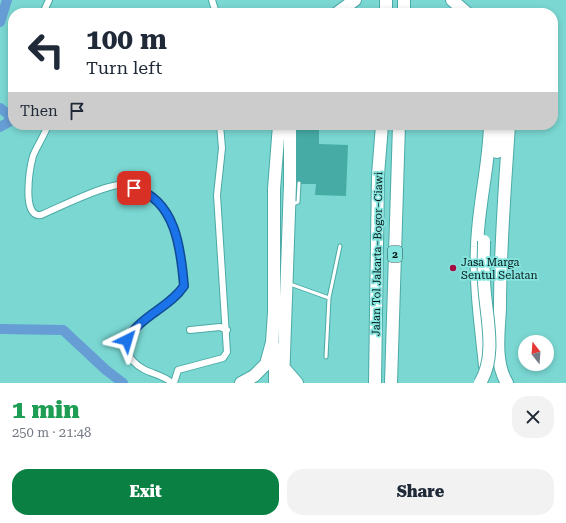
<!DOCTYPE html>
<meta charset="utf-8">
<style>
:root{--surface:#fff;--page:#f2f2f3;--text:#1f2937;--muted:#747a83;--accent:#0b8043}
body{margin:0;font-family:"Roboto Serif",serif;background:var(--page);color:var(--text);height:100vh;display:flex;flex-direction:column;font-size:15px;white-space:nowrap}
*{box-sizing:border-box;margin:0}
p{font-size:13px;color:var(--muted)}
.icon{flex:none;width:22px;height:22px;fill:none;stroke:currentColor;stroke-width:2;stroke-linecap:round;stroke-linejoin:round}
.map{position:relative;height:383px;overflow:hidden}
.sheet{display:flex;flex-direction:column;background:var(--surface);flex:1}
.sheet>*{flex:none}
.hud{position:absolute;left:8px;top:8px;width:550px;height:122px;border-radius:16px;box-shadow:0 2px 6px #0003;background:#fff;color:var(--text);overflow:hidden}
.needle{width:26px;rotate:343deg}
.tools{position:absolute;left:518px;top:335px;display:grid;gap:8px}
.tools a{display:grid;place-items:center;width:36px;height:36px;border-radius:50%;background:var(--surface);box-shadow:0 2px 6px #0003;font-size:20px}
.pin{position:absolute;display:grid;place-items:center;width:34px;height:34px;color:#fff;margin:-17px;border-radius:8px;box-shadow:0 2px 6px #0006}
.me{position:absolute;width:44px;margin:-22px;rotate:40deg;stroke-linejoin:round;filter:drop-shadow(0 0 3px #0008)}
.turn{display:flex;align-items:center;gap:14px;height:84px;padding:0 12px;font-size:18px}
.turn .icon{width:52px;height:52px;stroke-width:2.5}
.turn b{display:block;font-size:28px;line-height:34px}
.then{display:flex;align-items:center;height:38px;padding:0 12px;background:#0003;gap:8px;font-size:15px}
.round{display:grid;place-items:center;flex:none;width:42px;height:42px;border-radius:16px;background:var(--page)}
.head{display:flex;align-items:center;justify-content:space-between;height:68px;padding:0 12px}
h1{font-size:24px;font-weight:800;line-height:30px;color:#1e9e55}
.button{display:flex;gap:8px;margin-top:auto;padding:8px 12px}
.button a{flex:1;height:46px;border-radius:16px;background:var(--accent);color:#fff;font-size:16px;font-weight:800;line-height:46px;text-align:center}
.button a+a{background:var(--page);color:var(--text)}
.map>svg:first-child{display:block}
.green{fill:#46aba5}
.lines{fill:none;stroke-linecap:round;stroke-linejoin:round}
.river{stroke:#669dd5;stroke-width:10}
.lane-casing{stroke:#4baaa5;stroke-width:5}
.street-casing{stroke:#4baaa5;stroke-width:8}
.highway-casing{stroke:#4baaa5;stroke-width:14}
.lane{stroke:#fff;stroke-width:3}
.street{stroke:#fff;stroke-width:6}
.highway{stroke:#fff;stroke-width:12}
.highway-bridge-casing{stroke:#4baaa5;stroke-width:14;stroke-linecap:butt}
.highway-bridge{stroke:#fff;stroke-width:12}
.route-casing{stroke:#114b97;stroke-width:10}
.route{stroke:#1a73e8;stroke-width:7}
.poi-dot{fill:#a50c41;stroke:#87e5df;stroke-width:1.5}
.labels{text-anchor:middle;stroke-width:3.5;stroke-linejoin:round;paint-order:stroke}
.shield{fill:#87e5df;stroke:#285350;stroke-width:1}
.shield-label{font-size:10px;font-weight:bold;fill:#001413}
.street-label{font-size:11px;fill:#001413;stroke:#87e5df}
.poi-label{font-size:11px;fill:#001413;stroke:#87e5df;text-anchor:start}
</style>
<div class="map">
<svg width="566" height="383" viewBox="0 0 566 383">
<rect width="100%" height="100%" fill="#7ad7d2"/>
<path class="green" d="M319 126V144L348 145 346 196 315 195 316 184H290V127Z"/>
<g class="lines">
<path class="river" d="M0 22 7 0
M0 108 9 115V122L0 127
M0 329 63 330 106 370 123 383"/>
<defs>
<path id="lane" d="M293 204 298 202 299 183
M290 284 329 298
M326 357 329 298 340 246"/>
<path id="street" d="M212 0 216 13
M43 13 49 0
M48 125C44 136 37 146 33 156 30 167 21 218 41 215 62 206 97 188 118 185 124 185 131 187 136 189 177 200 181 252 184 286 182 290 180 294 177 296 171 302 163 305 156 310 141 320 116 342 133 361 146 375 160 372 172 383
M190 330 220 327 227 330
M174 383 178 370 223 358 227 352 217 195 222 148 220 125"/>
<path id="highway" d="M452 0 467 13
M337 13 355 0
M386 13V0
M404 13V0
M497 152 499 125
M275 348V383
M485 366C481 326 475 286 477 247 478 206 489 166 490 125
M284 368 297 383
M241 383 254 376 266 364 272 342 274 312V189L279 125
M283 383 290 184V125
M375 383 378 175 382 125
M391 383 399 125
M507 383C494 362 499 331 500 308 500 247 505 186 509 125"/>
</defs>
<use href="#lane" class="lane-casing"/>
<use href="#street" class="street-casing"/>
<use href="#highway" class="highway-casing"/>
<use href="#lane" class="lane"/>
<use href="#street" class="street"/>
<use href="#highway" class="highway"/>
<defs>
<path id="highway-bridge" d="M480 383C498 354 485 313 484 281 483 267 484 254 484 241"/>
</defs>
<use href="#highway-bridge" class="highway-bridge-casing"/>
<use href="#highway-bridge" class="highway-bridge"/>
</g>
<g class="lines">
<defs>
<path id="route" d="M127 340C140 316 169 308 184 286 181 250 176 200 134 188"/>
</defs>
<use href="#route" class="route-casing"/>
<use href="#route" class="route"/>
</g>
<circle class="poi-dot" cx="453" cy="268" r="4"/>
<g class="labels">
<rect class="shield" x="388" y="246" width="14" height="16" rx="3"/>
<g class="shield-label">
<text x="395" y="258">2</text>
</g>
<g class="street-label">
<text transform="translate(377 254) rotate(-89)" y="4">Jalan Tol Jakarta–Bogor–Ciawi</text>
</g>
<g class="poi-label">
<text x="461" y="266">Jasa Marga<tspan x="461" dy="13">Sentul Selatan</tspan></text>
</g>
</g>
</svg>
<div class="tools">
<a><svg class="needle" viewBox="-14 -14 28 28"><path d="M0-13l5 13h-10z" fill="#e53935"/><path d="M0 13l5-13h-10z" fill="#747a83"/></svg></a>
</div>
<div class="pin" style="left:134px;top:188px;background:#d93025"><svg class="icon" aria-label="arrive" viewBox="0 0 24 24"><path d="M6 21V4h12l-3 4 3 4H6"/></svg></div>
<svg class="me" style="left:127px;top:340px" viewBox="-20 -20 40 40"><path d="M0-17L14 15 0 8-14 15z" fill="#1a73e8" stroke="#fff" stroke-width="4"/></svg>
<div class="hud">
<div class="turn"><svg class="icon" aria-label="left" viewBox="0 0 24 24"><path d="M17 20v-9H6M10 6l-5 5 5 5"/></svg><div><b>100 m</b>Turn left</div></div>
<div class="then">Then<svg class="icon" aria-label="arrive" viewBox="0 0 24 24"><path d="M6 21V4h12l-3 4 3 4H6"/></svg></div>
</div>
</div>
<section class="sheet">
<div class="head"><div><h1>1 min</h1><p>250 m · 21:48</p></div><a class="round"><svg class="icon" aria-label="close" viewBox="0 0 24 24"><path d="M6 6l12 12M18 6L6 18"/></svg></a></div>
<div class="button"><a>Exit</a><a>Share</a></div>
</section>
